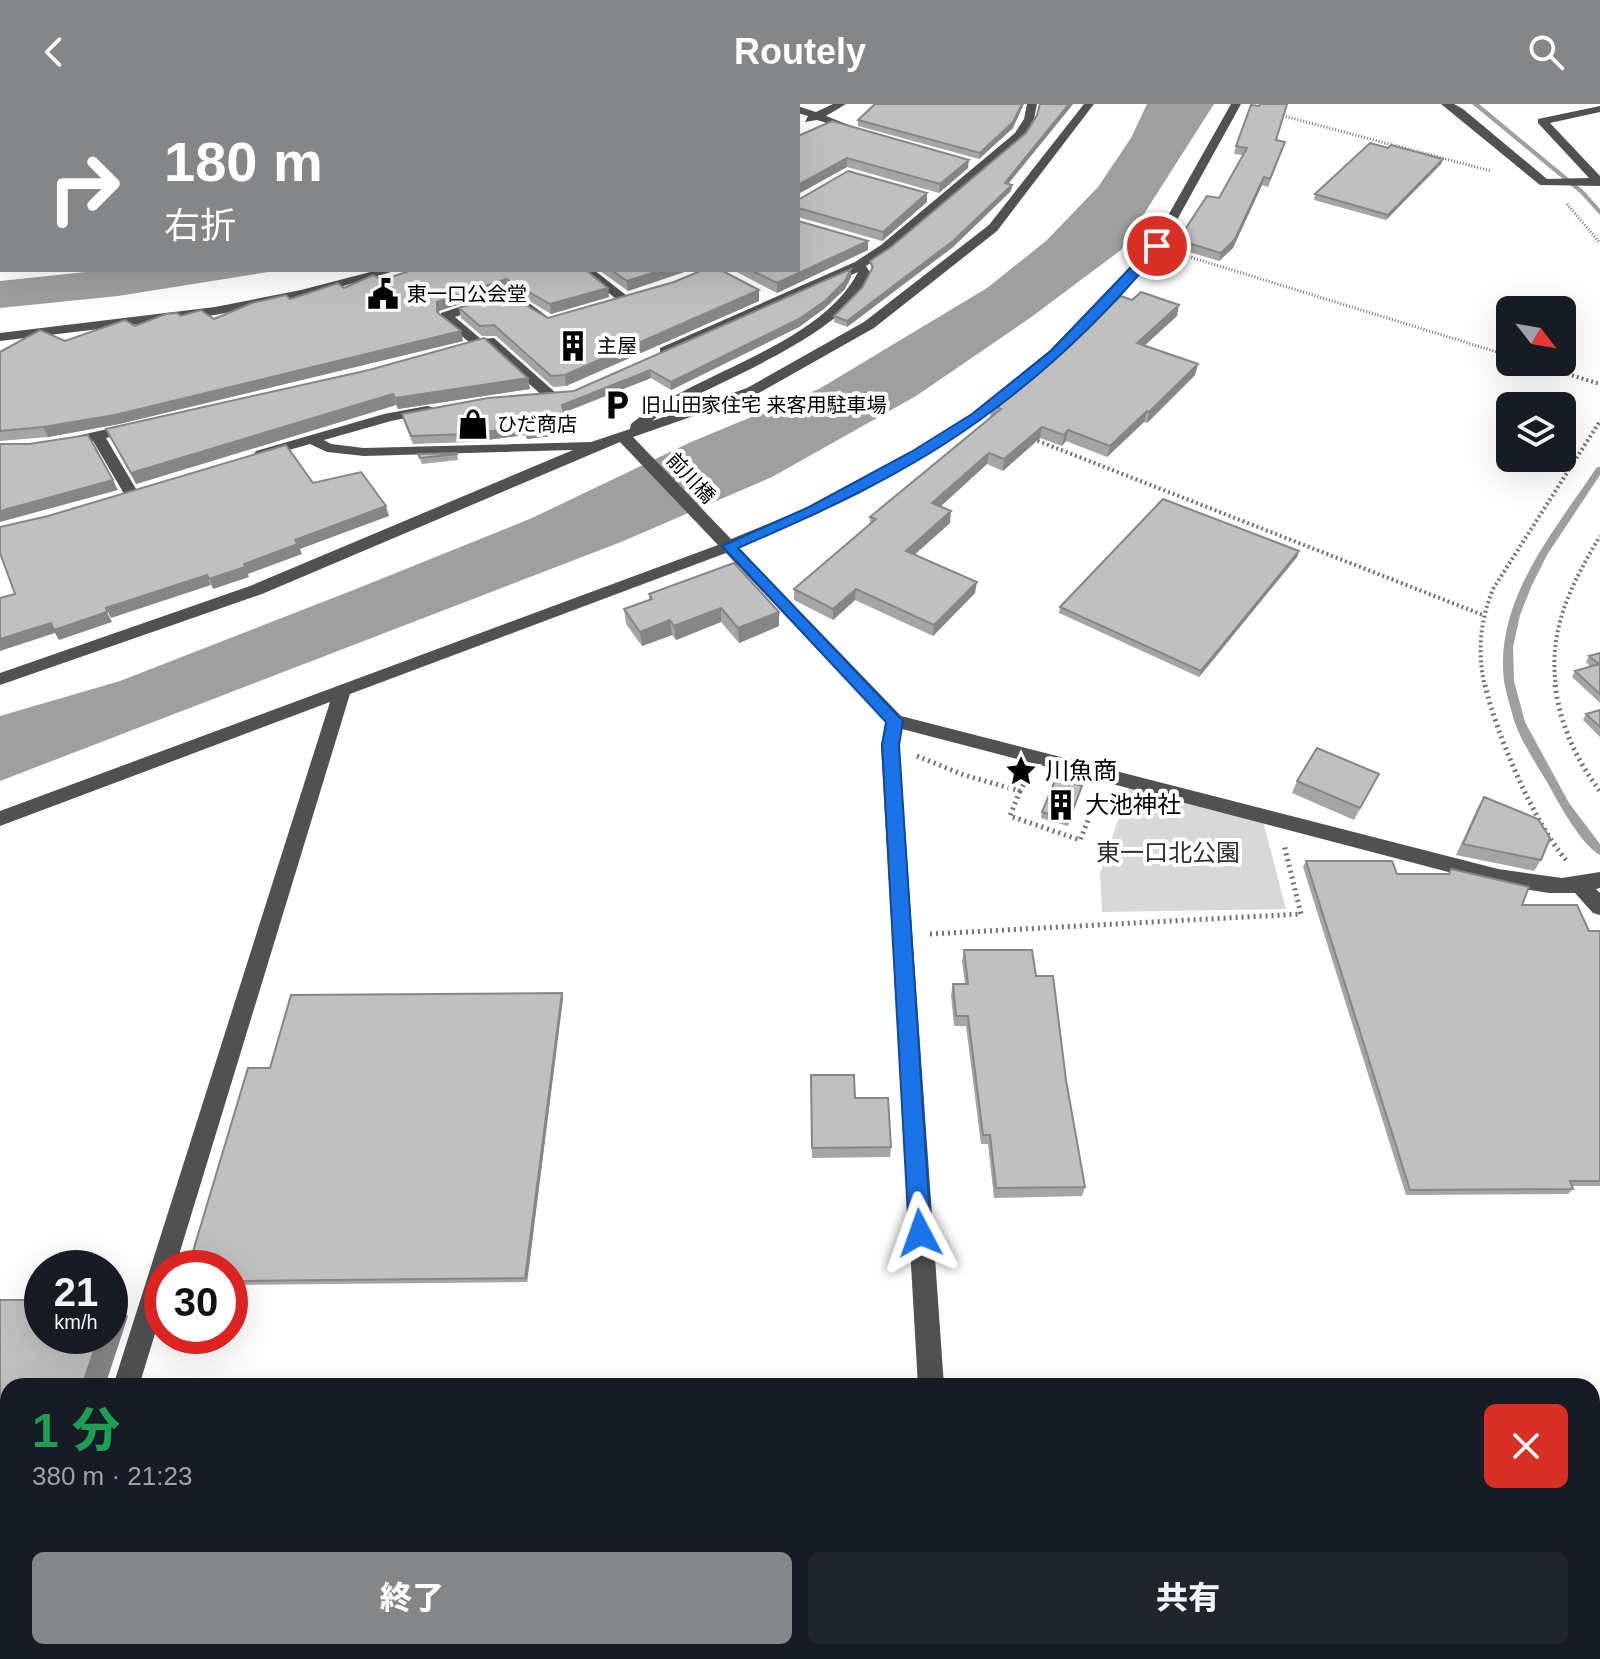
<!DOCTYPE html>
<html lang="ja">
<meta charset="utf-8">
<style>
:root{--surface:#171b24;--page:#20242c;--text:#f1f3f6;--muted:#9ea1a6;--accent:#858687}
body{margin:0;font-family:Helvetica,"Noto Sans JP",sans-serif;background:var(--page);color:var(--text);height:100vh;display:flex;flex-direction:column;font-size:30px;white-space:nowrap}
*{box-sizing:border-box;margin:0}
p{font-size:26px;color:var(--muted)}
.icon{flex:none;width:44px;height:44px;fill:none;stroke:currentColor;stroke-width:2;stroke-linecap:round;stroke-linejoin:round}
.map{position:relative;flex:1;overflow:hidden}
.details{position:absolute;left:0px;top:1274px;width:1600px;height:282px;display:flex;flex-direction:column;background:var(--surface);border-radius:24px 24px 0 0;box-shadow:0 8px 32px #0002}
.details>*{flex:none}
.banner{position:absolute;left:0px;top:0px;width:800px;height:168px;box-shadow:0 8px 32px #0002;background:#858687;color:#fff;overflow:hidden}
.needle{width:52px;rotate:121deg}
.tools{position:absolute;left:1496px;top:192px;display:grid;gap:16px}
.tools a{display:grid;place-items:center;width:80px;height:80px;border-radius:12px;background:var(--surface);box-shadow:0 8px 32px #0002;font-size:40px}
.speed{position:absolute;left:24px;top:1146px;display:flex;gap:16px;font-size:40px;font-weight:700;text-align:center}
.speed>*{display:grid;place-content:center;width:104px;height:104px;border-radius:50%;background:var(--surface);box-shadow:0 8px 32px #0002;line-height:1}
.speed small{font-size:20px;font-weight:400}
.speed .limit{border:12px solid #d22;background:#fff;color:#111}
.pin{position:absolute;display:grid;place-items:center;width:68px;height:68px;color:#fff;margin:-34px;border:4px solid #fff;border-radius:50%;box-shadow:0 2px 8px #0007}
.me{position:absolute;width:88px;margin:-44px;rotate:356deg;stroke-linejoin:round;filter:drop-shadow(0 0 6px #0008)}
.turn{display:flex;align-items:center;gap:28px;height:168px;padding:0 32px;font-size:36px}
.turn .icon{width:104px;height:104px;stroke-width:2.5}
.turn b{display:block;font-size:56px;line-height:68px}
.round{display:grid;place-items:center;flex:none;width:84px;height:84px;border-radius:12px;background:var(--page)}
.headline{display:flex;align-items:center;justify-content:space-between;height:136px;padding:0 32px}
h1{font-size:48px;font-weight:800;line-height:60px;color:#1e9e55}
.button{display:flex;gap:16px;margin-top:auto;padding:16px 32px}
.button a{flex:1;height:92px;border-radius:12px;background:var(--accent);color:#fff;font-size:32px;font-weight:800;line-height:92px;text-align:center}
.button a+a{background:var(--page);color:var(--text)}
header{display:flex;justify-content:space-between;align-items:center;height:104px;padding:0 32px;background:var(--accent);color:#fff;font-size:36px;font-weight:800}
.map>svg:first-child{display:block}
.green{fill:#d8d8d8}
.water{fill:#9f9f9f}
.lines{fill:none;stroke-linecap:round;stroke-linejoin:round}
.stream{fill:#9f9f9f;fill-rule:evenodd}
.path-far3{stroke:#737373;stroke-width:3;stroke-dasharray:1 2;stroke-linecap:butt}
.path-far2{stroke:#737373;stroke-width:4;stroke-dasharray:2 3;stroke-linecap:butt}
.path-far1{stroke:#737373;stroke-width:5;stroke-dasharray:2 4;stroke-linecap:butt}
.path{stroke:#737373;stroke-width:6;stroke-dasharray:3 5;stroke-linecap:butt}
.minor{fill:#515151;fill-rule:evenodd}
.wall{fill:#a5a5a5}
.shaded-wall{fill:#868686}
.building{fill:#c0c0c0;stroke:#868686;stroke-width:2}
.route{fill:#1a73e8;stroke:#114b97;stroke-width:2}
.labels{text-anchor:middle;stroke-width:8;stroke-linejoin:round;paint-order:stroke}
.far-poi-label{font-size:20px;fill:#000;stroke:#fff;text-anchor:start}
.far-street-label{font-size:20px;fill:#000;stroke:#fff}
.poi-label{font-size:24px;fill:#000;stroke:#fff;text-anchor:start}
.park-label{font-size:24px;fill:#2f2f2f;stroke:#fff}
</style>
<header><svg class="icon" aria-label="back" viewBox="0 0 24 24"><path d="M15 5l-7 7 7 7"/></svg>Routely<svg class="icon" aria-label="search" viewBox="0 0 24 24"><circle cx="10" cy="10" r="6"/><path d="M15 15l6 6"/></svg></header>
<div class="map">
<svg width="1600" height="1555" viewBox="0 0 1600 1555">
<rect width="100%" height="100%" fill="#fff"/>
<path class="green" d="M1130 680 1263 717 1286 805 1102 808 1100 770Z"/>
<path class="water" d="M1147 0H1214L1121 146 1030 214 916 292 772 373 621 438 0 677V612L120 577 356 485 532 414 691 338 819 285 987 184 1046 137 1098 83 1131 34Z
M105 166H281L118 192 0 204V177Z"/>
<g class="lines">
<path class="stream" d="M1472 0H1479L1584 87 1600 105V111L1580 89Z
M1597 363H1600V371L1547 451 1532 481 1520 511 1513 543 1514 577 1525 618 1569 699 1600 740V751C1581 741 1558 698 1547 678 1535 658 1519 634 1513 613 1510 601 1506 589 1504 577 1494 496 1555 426 1597 363Z"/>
<path class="path-far3" d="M1280 11 1491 67
M1567 100 1600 139
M1177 149 1510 252"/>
<path class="path-far2" d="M1529 258 1600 280
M1033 335 1483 511
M1485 583C1477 549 1480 517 1493 485L1600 317
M1556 583C1548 525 1571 481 1600 432"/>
<path class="path-far1" d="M1485 581C1496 629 1534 719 1566 756
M1555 581C1560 620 1576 656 1600 687
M917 652 964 671 1020 687 1026 676
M1020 687 1010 712 1080 736 1098 692
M930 830 1301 810 1284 741"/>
<path class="path" d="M1592 1520H1600"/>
<path class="minor" d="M833 0H846L826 12 859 25V29L817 16 805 18 808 12 798 9 797 2 816 8Z
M1027 0H1037L1034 15 1023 33 889 147 866 162 870 168C866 177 862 187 855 195 815 240 719 279 664 307L652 317 747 284 864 218 989 121 1084 0H1094L997 127 874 224 757 290 633 333 731 435 809 403 911 348 971 310 1050 246 1152 140 1231 0H1241L1161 145 1060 252 981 316 921 354 819 409 739 444 901 612 1498 765 1562 774 1600 768V784L1596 785 1600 789V811L1593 809 1575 789H1549L1498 781 902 625 899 641 944 1282H918L881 641 886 618 726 449 350 590 175 1164H162V1207L139 1282H113L330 598 0 722V707L718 441 620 338 262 490 0 581V569L250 482 573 346 364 352 327 348 310 340 261 354 254 350 256 347 384 310 427 302 432 303V309L391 317 324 336 331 340 364 344 591 338 630 325 631 320C695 268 820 242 858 168L670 250H660V244L855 158 881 141 1015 29 1024 15Z
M1441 0H1454L1463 5 1547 75 1589 74 1538 19V15L1600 2V8L1550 19 1600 72V82L1540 81Z
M378 166H398L302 194 215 211 0 237V229L215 203 301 186Z
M580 166H594L631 195 620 198Z
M504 188H514L548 213 536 216 507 196 455 213 481 235 494 234 556 289V295H546L487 242 461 249 454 245 469 238 441 215V209Z
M134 319 141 323 139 326 106 334 139 390 136 393H126L93 337 64 343 57 339 59 336Z
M28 1548H58L56 1555H26Z
M936 1548H966L967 1555H937Z"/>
</g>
<path class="wall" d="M1039 0H1073L1008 80 1012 81 1011 87 953 143 847 223 834 218V212L862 184 871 166 870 157 891 143 1026 29 1037 11Z
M858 16 1013 24 979 55 858 22Z
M798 32 968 64 939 89 847 63 798 90Z
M1276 36 1285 38 1268 83 1262 81 1233 144 1219 157 1176 144 1178 136 1219 94 1243 51 1234 50 1236 42Z
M1388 44 1443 55 1441 60 1386 116 1314 96 1315 90Z
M927 89V98L882 137 798 113V104Z
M868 137V146L777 189 733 166H798Z
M851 165V173L845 185 825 204 799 223 671 286 651 274 564 308 568 330 527 335 526 331 470 338 413 340 404 318 402 310 574 287Z
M412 166 608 184 609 193 551 210 508 184 439 207V209L463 237 119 320 48 333 0 337V248L65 237 181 212 214 215 290 195 383 176Z
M599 166H690L628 187Z
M674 178 759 197 566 282 553 283 496 232H482L461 214 459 204 548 214Z
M1177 212 1144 242 1198 260 1195 271 1147 319 1144 318 1107 353 1066 337 1062 342 1040 334 1003 367 987 360 940 403 950 419 914 451 975 489 933 532 855 496 833 516 794 496V485L870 420V413L992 313H990L992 301 1051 257Z
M528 274 530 285 398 305 396 301 136 380 106 325Z
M457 349 458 356 422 360 418 350Z
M1299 447 1297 453 1199 573 1059 509 1060 503Z
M734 459 779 522 739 539 721 518 676 536 672 531 642 542 626 520 624 505 649 496V490Z
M1600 549V599L1572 573 1575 567 1591 563 1586 558 1589 552Z
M1600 606V633L1583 616 1586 610Z
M1297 677 1373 682 1354 716 1292 689Z
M1082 682 1068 722 1041 714 1042 708Z
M1484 693 1541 756 1534 767 1456 751 1477 705Z
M1306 757 1397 770H1448L1451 765 1522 801 1589 827H1600V1082H1572L1573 1085 1568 1090 1406 1091 1303 763Z
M964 846 1036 872 1066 976 1085 1083 1082 1092 994 1094 988 1040H981L966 922H954L951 891 953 880H965L962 857Z
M563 894 527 1178 230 1181V1164L270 964Z
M811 971 855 994 891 1043 890 1053 812 1054Z"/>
<path class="shaded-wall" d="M1022 0H1024L1013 24 979 55 980 49Z
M1069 0H1073L1004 85 1005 79Z
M847 54V63L798 90V81Z
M1443 55 1441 60 1386 116 1388 111Z
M969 56 968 64 939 89 940 80Z
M1264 73 1262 81 1233 144 1219 157 1221 149Z
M1012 81 1011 87 953 143 847 223V217Z
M927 89V98L882 137 883 128Z
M868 137V146L777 189V179Z
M851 165V173L845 185 825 204 799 223 671 286V278Z
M662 166H690L628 187 627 177Z
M506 175 508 184 439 207V217L437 198Z
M608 184 609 193 551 210 550 200Z
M759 186V197L566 282 565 271Z
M1179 201 1177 212 1135 250 1137 239Z
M461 227 463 237 119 320 48 333 43 323Z
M1198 260 1195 271 1147 319 1149 308Z
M650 266 651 274 563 309 562 301Z
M528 274 530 285 398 305 395 294Z
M393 290 396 301 136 380 131 369Z
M1147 307 1144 318 1107 353 1110 342Z
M567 321 568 330 527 335 525 327Z
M524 323 526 331 470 338 468 330Z
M1042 323 1040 334 1003 367 1004 355Z
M1068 326 1066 337 1062 342 1064 331Z
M989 349 987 360 931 411 932 399Z
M113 376 118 386 0 418V407Z
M386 402 389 412 300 445 302 450 248 470 249 473 213 485 209 475 244 460 295 436Z
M951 407 950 419 905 459 906 447Z
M1299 447 1297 453 1199 573 1201 567Z
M207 471 211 481 111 514 106 504Z
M977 478 975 489 933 532 934 521Z
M856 485 855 496 833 516V505Z
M721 504V518L676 536 674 522Z
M107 508 112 518 59 536 55 529 0 547V535L51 519Z
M779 508V522L739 539 738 524Z
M670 516 672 531 642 542 640 528Z
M562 889 563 894 527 1178 525 1174Z
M111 1196 128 1212 105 1282H82L99 1232H110Z
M8 1498V1548H17L15 1555H0V1522Z"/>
<path class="building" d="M73 0H161L159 2H71Z
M162 0H194V2H163Z
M875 0H1022L1013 18 980 49 858 16Z
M1040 0H1069L1005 79 1012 81 953 137 847 217 834 212 862 184 873 163 870 157 891 143 1026 29 1037 11Z
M1260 0H1287L1276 36 1285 38 1270 75 1264 73 1235 135 1221 149 1178 136 1207 92 1219 94 1247 44 1236 42 1251 1 1259 2Z
M832 17 969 56 940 80 847 54 798 81V32Z
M1370 39 1388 44 1391 41 1443 55 1388 111 1315 90Z
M848 67 927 89 883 128 798 104V96Z
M0 83H2V114L0 113Z
M798 117 868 137 777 179 751 166H798Z
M851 165 845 177 826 196 799 215 671 278 650 266 562 301 567 321 525 327 524 323 468 330 411 332 402 310 488 294 574 287Z
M412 166H586L608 184 550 200 506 175 437 198V208L461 227 115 311 43 323 0 327V248L40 226 65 237 125 216 135 222 166 210 177 209 181 212 201 206 214 215 252 199 286 191 290 195 338 179 344 184 373 171 383 176Z
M611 166H662L627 177Z
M703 166H721L759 186 565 271 551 272 494 221 480 222 459 204 505 189 548 214 674 178Z
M1141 188 1179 201 1137 239 1198 260 1149 308 1147 307 1110 342 1068 326 1064 331 1042 323 1004 355 989 349 932 399 951 407 906 447 977 478 934 521 856 485 833 505 794 485 876 415 870 413 1001 305 992 301 1048 256 1051 257 1121 192 1132 196Z
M484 234 528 274 395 294 393 290 131 369 106 325 369 266Z
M88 331 113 376 0 407V340H29Z
M286 341 313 379 361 368 386 402 295 436 298 440 244 460 245 463 209 475 207 471 106 504 107 508 54 526 51 519 0 535V494L15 490 0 449V423L48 412Z
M457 349V350L420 354 418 350Z
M1163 395 1299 447 1201 567 1060 503Z
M734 459 779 508 738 524 721 504 674 522 670 516 640 528 624 505 652 495 649 490Z
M1600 549V590L1575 567 1599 560 1589 552Z
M1600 606V623L1586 610Z
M1317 644 1379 670 1360 704 1297 677Z
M1056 674 1082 682 1069 716 1042 708Z
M1484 693 1538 715 1550 734 1541 756 1463 740Z
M1306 757H1392L1397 770H1449L1451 765 1529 783 1522 801H1577L1589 827H1600V1077H1570L1573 1085 1410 1086Z
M964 846H1032L1036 872H1053L1066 976 1085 1083 996 1084 990 1031H983L968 912H956L953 880H968Z
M562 889 525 1174 230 1177V1164H188L248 964H270L291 891Z
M811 971H854L855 994H888L891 1043 812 1044Z
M0 1196H42V1232H99L82 1282H8V1498L0 1522Z"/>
<path class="route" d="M1153 140 1163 142C1111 206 1048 267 981 315 907 369 822 408 738 444L903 617 899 641 931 1129 928 1137 920 1140 912 1137 909 1129 882 641 886 618 722 442 809 403 911 348 972 310 1051 247Z"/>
<defs>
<symbol id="civic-bare" viewBox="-9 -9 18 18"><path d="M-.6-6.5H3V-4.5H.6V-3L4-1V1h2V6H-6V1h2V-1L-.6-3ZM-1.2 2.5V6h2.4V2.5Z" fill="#000" stroke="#fff" stroke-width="2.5" paint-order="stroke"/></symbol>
<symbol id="building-bare" viewBox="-9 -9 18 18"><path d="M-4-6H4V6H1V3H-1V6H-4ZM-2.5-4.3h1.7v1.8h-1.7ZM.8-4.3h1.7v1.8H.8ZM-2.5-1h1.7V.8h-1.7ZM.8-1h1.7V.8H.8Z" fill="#000" stroke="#fff" stroke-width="2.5" paint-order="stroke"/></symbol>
<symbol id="parking-bare" viewBox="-9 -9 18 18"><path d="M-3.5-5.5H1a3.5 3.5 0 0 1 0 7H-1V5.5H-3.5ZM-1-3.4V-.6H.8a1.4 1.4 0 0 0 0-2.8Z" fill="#000" stroke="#fff" stroke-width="2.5" paint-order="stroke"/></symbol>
<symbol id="shop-bare" viewBox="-9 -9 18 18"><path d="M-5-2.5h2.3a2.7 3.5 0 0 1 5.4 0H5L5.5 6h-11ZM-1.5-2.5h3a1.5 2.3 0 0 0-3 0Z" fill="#000" stroke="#fff" stroke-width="2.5" paint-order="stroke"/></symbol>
<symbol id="sight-bare" viewBox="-9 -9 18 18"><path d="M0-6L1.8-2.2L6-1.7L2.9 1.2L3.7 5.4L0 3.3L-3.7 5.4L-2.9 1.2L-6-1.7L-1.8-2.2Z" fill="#000" stroke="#fff" stroke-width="2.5" paint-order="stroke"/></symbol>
</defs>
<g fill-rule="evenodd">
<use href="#civic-bare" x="361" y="168" width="44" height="44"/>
<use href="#building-bare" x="551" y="220" width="44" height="44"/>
<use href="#parking-bare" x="595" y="279" width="44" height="44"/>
<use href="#shop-bare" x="451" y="298" width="44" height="44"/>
<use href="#sight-bare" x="999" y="645" width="44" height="44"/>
<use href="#building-bare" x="1039" y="679" width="44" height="44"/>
</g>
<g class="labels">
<g class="far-poi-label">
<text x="407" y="197">東一口公会堂</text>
<text x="597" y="249">主屋</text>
<text x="641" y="308">旧山田家住宅 来客用駐車場</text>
<text x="497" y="327">ひだ商店</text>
</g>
<g class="far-street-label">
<text transform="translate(691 374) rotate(47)" y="7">前川橋</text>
</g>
<g class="poi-label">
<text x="1045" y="675">川魚商</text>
<text x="1085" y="709">大池神社</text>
</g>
<g class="park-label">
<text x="1168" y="757">東一口北公園</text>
</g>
</g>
</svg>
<div class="tools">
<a><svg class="needle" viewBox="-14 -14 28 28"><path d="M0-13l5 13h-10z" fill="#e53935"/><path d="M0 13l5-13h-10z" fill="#9ea1a6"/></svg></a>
<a><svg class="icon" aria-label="layers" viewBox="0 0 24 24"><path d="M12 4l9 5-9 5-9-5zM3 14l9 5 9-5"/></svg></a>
</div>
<div class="speed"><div>21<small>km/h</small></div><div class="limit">30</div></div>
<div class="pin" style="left:1157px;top:142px;background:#d93025"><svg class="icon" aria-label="arrive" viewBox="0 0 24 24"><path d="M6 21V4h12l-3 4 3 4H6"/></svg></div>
<svg class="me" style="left:920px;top:1129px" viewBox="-20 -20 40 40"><path d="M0-17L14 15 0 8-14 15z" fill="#1a73e8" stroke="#fff" stroke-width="4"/></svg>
<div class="banner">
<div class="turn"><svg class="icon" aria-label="right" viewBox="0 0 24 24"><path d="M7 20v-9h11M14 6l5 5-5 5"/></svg><div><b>180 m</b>右折</div></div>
</div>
<section class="details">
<div class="headline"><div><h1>1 分</h1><p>380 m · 21:23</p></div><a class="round" style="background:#d93025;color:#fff"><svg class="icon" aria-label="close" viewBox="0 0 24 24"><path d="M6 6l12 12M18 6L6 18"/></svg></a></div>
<div class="button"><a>終了</a><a>共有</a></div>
</section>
</div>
